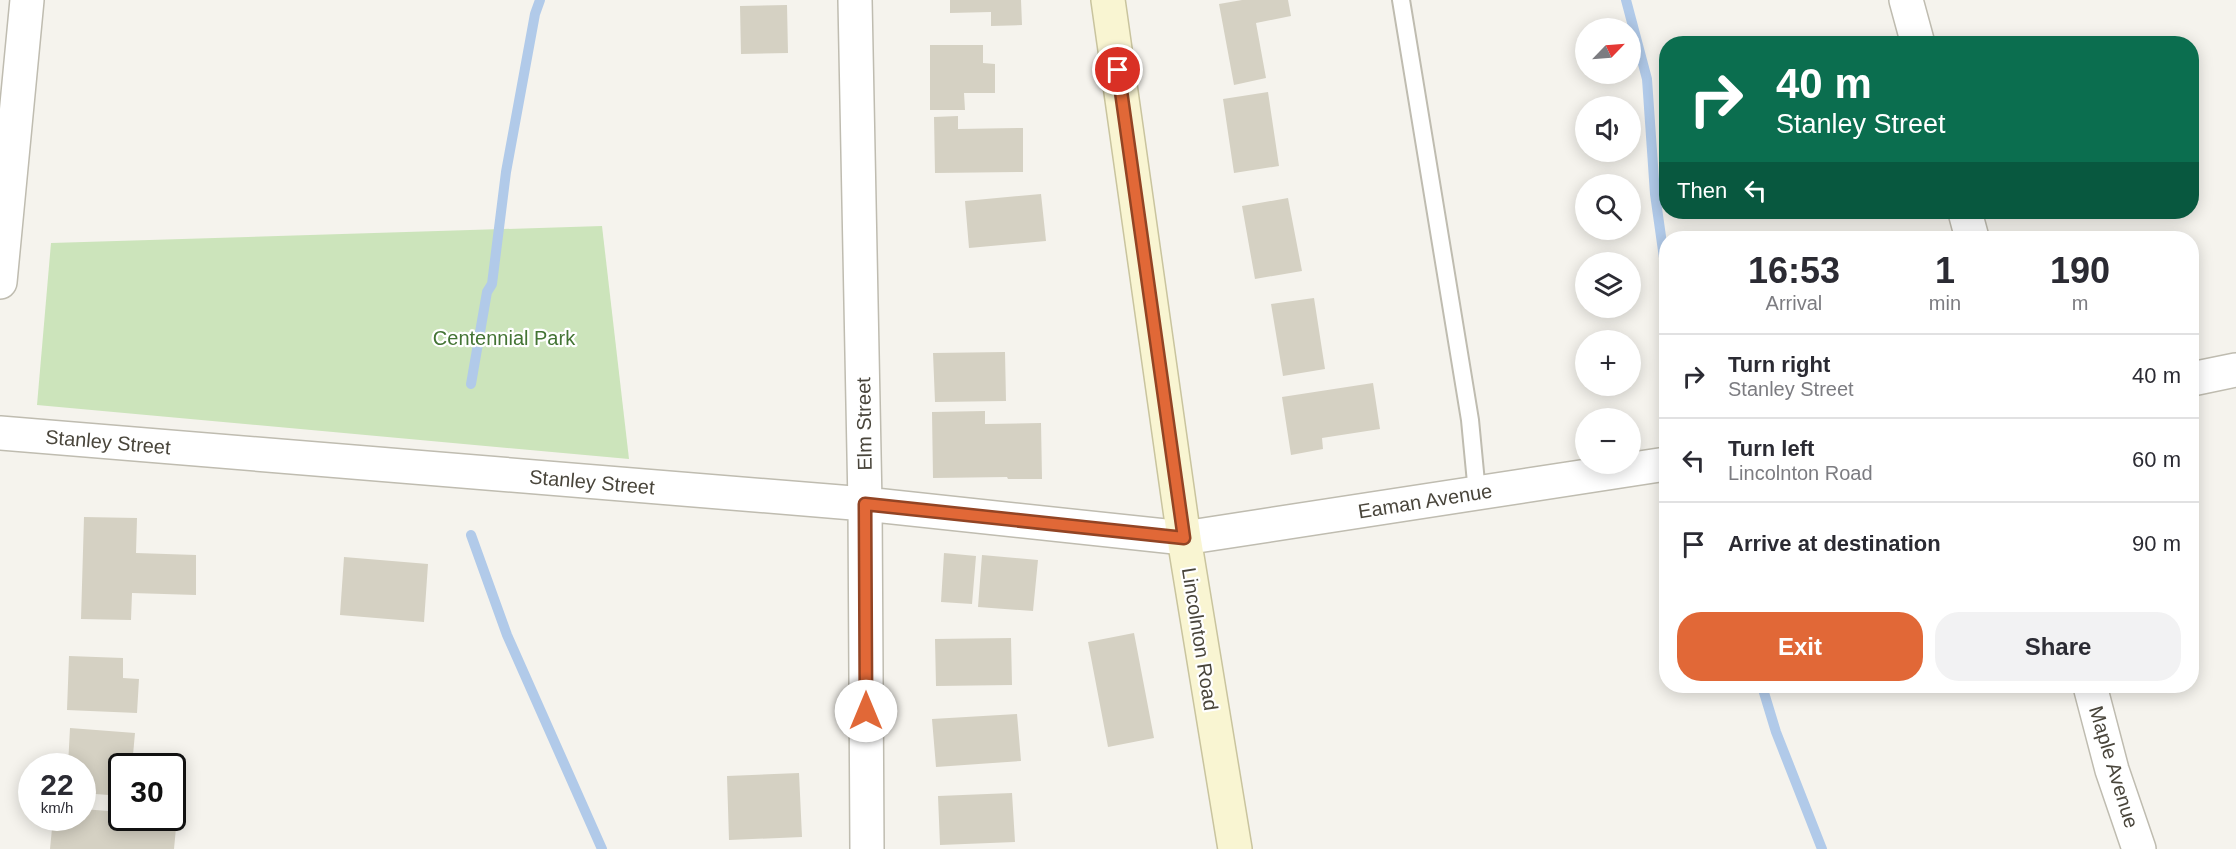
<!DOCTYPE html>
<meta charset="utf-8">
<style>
:root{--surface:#fff;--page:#f2f2f3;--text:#2b2b33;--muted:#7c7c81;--line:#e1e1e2;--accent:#e16837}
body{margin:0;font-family:Arial,sans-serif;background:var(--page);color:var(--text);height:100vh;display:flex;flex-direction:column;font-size:22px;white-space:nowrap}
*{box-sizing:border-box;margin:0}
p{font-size:20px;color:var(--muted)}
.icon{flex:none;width:33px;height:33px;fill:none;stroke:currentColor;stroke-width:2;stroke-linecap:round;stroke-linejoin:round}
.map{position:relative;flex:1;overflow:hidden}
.side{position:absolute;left:1659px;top:231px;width:540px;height:462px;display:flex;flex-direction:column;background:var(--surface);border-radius:24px;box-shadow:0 3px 15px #0003}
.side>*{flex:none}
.banner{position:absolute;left:1659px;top:36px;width:540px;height:183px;border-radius:24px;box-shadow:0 3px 15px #0003;background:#0b6e4f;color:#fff;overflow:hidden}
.needle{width:39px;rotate:65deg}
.fabs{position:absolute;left:1575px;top:18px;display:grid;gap:12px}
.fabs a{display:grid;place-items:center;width:66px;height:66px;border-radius:50%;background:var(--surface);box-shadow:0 3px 15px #0003;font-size:30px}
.speed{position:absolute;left:18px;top:753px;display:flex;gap:12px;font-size:30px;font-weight:700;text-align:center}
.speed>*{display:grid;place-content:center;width:78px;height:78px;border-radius:50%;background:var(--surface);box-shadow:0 3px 15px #0003;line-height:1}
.speed small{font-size:15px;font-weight:400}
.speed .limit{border:3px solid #111;border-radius:9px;background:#fff;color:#111}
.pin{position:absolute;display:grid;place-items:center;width:51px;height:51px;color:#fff;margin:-26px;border:3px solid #fff;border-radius:50%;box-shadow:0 2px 6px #0007}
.me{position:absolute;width:66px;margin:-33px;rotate:0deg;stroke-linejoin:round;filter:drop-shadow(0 0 4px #0008)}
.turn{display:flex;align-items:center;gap:21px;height:126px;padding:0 18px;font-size:27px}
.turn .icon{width:78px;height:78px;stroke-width:2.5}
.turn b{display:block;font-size:42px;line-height:51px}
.then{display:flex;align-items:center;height:57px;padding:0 18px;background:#0003;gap:12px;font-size:22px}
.eta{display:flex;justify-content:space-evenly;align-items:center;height:102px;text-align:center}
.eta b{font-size:36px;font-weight:600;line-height:42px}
.button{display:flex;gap:12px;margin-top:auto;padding:12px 18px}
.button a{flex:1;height:69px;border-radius:24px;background:var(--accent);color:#fff;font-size:24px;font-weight:600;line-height:69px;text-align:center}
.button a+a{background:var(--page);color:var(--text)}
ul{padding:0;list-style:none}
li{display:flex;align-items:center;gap:18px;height:84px;padding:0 18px;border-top:2px solid var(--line)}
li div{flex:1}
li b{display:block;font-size:22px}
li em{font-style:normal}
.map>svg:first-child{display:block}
.green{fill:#cce4bb}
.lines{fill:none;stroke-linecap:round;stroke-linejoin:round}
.stream{stroke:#b1cae9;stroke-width:10}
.building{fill:#d5d1c3}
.lane-casing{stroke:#bfbcb0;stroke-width:20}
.street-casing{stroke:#bfbcb0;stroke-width:36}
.secondary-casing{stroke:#c9c49e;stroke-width:36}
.lane{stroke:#fff;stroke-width:16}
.street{stroke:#fff;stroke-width:33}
.secondary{stroke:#f9f5d2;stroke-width:33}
.route-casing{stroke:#924424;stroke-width:15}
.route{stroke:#e16837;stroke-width:10}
.labels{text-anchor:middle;stroke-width:4.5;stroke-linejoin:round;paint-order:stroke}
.park-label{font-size:20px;fill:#437434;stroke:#fff}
.street-label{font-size:20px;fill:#49453b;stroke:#fff}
</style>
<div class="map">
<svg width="2236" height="849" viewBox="0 0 2236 849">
<rect width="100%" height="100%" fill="#f5f3ed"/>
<path class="green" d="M602 226 629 459 37 405 51 243Z"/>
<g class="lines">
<path class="stream" d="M1626 0 1647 79 1655 194 1666 272
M471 384 487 292 492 284 506 172 535 14 540 0
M471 535 507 635 602 849
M1762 686 1776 732 1822 849"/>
</g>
<path class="building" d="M950 0H1021L1022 25 991 26V12L950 13Z
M1242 0H1288L1291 16 1256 23 1266 78 1234 85 1219 4Z
M787 5 788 53 741 54 740 6Z
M930 45H983V63L995 64V93H964L965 110H930Z
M1268 92 1279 166 1234 173 1223 99Z
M958 116V129L1023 128V172L935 173 934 117Z
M1041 194 1046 241 969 248 965 201Z
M1288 198 1302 271 1255 279 1242 206Z
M1314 298 1325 369 1283 376 1271 304Z
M1005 352 1006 401 935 402 933 353Z
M1373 383 1380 429 1322 438 1323 449 1291 455 1282 397Z
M985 411V424L1041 423 1042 479H1008L1007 477 933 478 932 412Z
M84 517 137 518 136 553 196 555V595L132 593 131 620 81 619Z
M944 553 976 556 972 604 941 602Z
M982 555 1038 560 1033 611 978 607Z
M344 557 428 564 424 622 340 615Z
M1134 633 1154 738 1108 747 1088 642Z
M1011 638 1012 685 936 686 935 639Z
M69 656 123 658V678L139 679 137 713 67 710Z
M1017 714 1021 761 936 767 932 719Z
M70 728 135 733 132 766H122V796L82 793V766H68Z
M799 773 802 837 729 840 727 776Z
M1012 793 1015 842 940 845 938 796Z
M82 809 122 812V818L177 817 174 849H50L53 818H82Z"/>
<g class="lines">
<defs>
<path id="lane" d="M1401 0 1470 420 1477 493"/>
<path id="street" d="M855 0 865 504 867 849
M1906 0 1918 44
M1965 212 1972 238
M0 282 27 0
M2192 379 2236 370
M0 433 865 504 1184 538 1666 464
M2090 686 2112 770 2139 849"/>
<path id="secondary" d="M1108 0 1184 538 1235 849"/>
</defs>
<use href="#lane" class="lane-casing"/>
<use href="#street" class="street-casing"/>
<use href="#secondary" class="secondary-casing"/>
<use href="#lane" class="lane"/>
<use href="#street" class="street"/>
<use href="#secondary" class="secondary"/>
</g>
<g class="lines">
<defs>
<path id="route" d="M866 711 865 504 1184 538 1118 70"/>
</defs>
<use href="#route" class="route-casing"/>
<use href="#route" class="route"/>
</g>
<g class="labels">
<g class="park-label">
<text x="504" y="345">Centennial Park</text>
</g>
<g class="street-label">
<text transform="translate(864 424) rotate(-91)" y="7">Elm Street</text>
<text transform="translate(108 442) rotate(5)" y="7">Stanley Street</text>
<text transform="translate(592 482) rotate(5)" y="7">Stanley Street</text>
<text transform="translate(1425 501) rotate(-9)" y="7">Eaman Avenue</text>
<text transform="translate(1200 639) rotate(81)" y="7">Lincolnton Road</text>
<text transform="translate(2114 767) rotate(73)" y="7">Maple Avenue</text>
</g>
</g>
</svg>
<div class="fabs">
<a><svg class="needle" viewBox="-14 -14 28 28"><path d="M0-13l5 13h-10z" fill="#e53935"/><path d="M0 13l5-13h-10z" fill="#7c7c81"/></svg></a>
<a><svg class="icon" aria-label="sound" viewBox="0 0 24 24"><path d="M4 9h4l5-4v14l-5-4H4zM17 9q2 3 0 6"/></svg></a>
<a><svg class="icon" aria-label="search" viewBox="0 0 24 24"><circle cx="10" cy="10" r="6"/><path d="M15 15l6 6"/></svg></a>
<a><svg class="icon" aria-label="layers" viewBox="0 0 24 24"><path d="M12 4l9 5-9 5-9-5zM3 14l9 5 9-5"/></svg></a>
<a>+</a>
<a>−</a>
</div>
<div class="speed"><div>22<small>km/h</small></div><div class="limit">30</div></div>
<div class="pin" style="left:1118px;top:70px;background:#d93025"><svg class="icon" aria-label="arrive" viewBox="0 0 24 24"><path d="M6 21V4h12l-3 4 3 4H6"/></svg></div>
<svg class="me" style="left:866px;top:711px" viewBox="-20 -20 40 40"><circle r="19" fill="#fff"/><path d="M0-13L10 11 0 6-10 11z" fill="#e16837"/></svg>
<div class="banner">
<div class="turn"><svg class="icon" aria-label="right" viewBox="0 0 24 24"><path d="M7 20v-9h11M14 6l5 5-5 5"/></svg><div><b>40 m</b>Stanley Street</div></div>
<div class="then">Then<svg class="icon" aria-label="left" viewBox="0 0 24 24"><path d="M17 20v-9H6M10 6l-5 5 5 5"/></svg></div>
</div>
<section class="side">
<div class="eta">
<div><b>16:53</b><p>Arrival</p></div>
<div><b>1</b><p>min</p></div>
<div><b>190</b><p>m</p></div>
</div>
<ul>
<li><svg class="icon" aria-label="right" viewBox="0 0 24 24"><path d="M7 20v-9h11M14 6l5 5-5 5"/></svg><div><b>Turn right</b><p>Stanley Street</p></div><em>40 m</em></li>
<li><svg class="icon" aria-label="left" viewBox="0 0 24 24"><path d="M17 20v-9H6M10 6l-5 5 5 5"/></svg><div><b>Turn left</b><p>Lincolnton Road</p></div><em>60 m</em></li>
<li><svg class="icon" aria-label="arrive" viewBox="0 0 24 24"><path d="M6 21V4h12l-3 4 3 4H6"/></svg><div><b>Arrive at destination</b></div><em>90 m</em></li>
</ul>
<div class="button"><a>Exit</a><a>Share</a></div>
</section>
</div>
